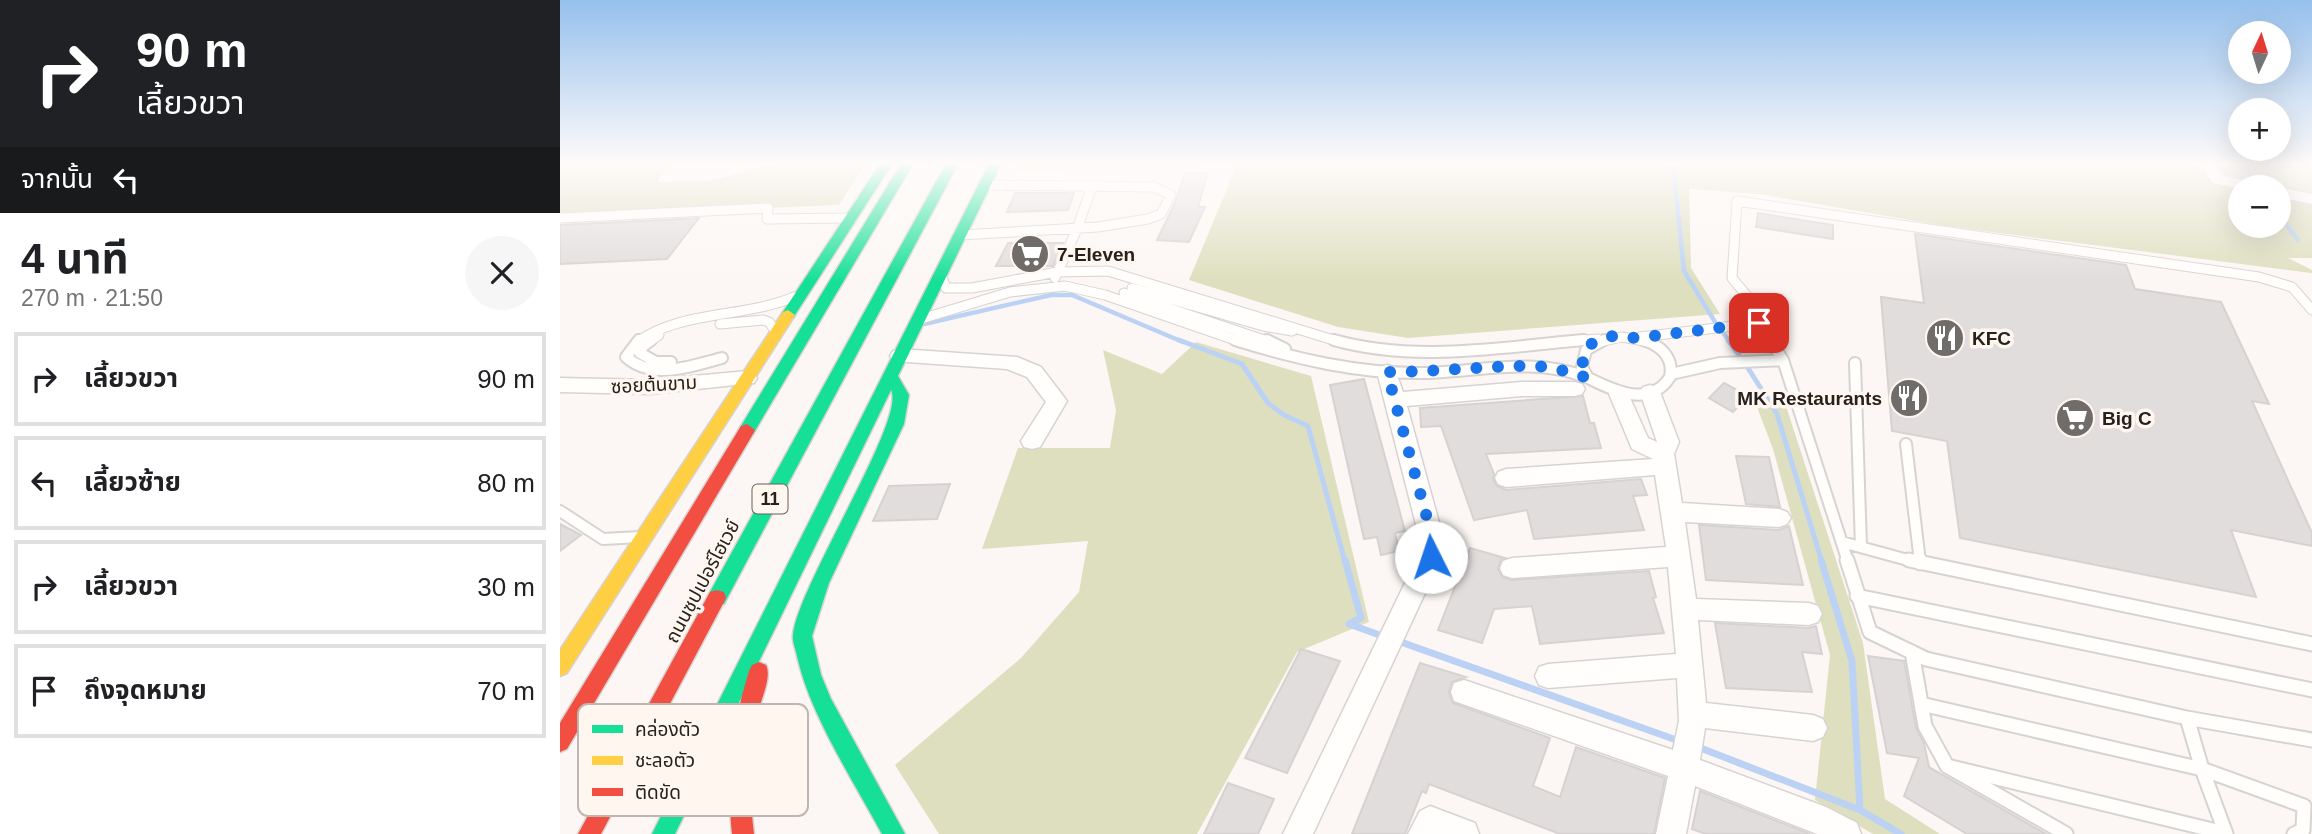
<!DOCTYPE html>
<html lang="th">
<meta charset="utf-8">
<style>
:root{--surface:#fff;--page:#f6f6f6;--text:#202124;--muted:#757577;--line:#e0e0e0}
body{margin:0;font-family:Arial,"Noto Sans Thai",sans-serif;background:var(--page);color:var(--text);height:100vh;display:flex;flex-direction:column;font-size:26px;white-space:nowrap}
*{box-sizing:border-box;margin:0}
p{font-size:23px;color:var(--muted)}
.icon{flex:none;width:38px;height:38px;fill:none;stroke:currentColor;stroke-width:2;stroke-linecap:round;stroke-linejoin:round}
.map{position:relative;flex:1;overflow:hidden}
.details{display:flex;flex-direction:column;background:var(--surface);width:560px}
.details>*{flex:none}
.hud{background:#202124;color:#fff;overflow:hidden}
.needle{width:46px;rotate:4deg}
.fabs{position:absolute;left:1668px;top:21px;display:grid;gap:14px}
.fabs a{display:grid;place-items:center;width:63px;height:63px;border-radius:50%;background:var(--surface);box-shadow:0 7px 28px #0002;font-size:35px}
.pin{position:absolute;display:grid;place-items:center;width:60px;height:60px;color:#fff;margin:-30px;border-radius:14px;box-shadow:0 4px 10px #0006}
.me{position:absolute;width:77px;margin:-38px;rotate:356deg;stroke-linejoin:round;filter:drop-shadow(0 0 5px #0008)}
.turn{display:flex;align-items:center;gap:24px;height:147px;padding:0 21px;font-size:32px}
.turn .icon{width:91px;height:91px;stroke-width:2.5}
.turn b{display:block;font-size:49px;line-height:60px}
.then{display:flex;align-items:center;height:66px;padding:0 21px;background:#0003;gap:14px;font-size:26px}
.round{display:grid;place-items:center;flex:none;width:74px;height:74px;border-radius:37px;background:var(--page)}
.headline{display:flex;align-items:center;justify-content:space-between;height:119px;padding:0 21px}
h1{font-size:42px;font-weight:700;line-height:52px}
ul{padding:0;list-style:none}
li{display:flex;align-items:center;gap:21px;height:94px;margin:0 14px 10px;padding:0 7px;border:4px solid var(--line);border-radius:0px}
li div{flex:1}
li b{display:block;font-size:26px}
li em{font-style:normal}
main{display:flex;flex:1;min-height:0}
.map>svg:first-child{display:block}
.green{fill:#dedfbf;fill-rule:evenodd}
.lines{fill:none;stroke-linecap:round;stroke-linejoin:round}
.stream-far2{stroke:#bcd2f5;stroke-width:4.5}
.stream-far1{stroke:#bcd2f5;stroke-width:5}
.stream{stroke:#bcd2f5;stroke-width:7}
.building{fill:#e1dddd;stroke:#d6d2d2;stroke-width:2}
.lane-far2-casing{stroke:#d7d3d1;stroke-width:11}
.lane-far1-casing{stroke:#d7d3d1;stroke-width:14}
.lane-casing{stroke:#d7d3d1;stroke-width:17}
.street-casing{stroke:#d7d3d1;stroke-width:3}
.fast-casing{stroke:#d7d3d1;stroke-width:3}
.slow-casing{stroke:#d7d3d1;stroke-width:3}
.jam-casing{stroke:#d7d3d1;stroke-width:3}
.lane-far2{stroke:#fffefd;stroke-width:9}
.lane-far1{stroke:#fffefd;stroke-width:10}
.lane{stroke:#fffefd;stroke-width:13}
.street{fill:#fffefd;fill-rule:evenodd}
.fast{fill:#16e098;fill-rule:evenodd}
.slow{fill:#ffcf43;fill-rule:evenodd}
.jam{fill:#f24e42;fill-rule:evenodd}
.route{stroke:#1a73e8;stroke-width:12;stroke-dasharray:0 21.6}
.labels{text-anchor:middle;stroke-width:7;stroke-linejoin:round;paint-order:stroke}
.shield{fill:#fff6f0;stroke:#66615d;stroke-width:2}
.shield-label{font-size:18px;font-weight:bold;fill:#25211e}
.poi-label{font-size:19px;font-weight:bold;fill:#25211e;stroke:#fff6f0;text-anchor:start}
.street-label{font-size:19px;fill:#25211e;stroke:#fff6f0}
.key{fill:#fff6f0;stroke:#beb6b1;stroke-width:2}
.key-label{font-size:19px;fill:#25211e}
</style>
<main>
<section class="details">
<div class="hud">
<div class="turn"><svg class="icon" aria-label="right" viewBox="0 0 24 24"><path d="M7 20v-9h11M14 6l5 5-5 5"/></svg><div><b>90 m</b>เลี้ยวขวา</div></div>
<div class="then">จากนั้น<svg class="icon" aria-label="left" viewBox="0 0 24 24"><path d="M17 20v-9H6M10 6l-5 5 5 5"/></svg></div>
</div>
<div class="headline"><div><h1>4 นาที</h1><p>270 m · 21:50</p></div><a class="round"><svg class="icon" aria-label="close" viewBox="0 0 24 24"><path d="M6 6l12 12M18 6L6 18"/></svg></a></div>
<ul>
<li><svg class="icon" aria-label="right" viewBox="0 0 24 24"><path d="M7 20v-9h11M14 6l5 5-5 5"/></svg><div><b>เลี้ยวขวา</b></div><em>90 m</em></li>
<li><svg class="icon" aria-label="left" viewBox="0 0 24 24"><path d="M17 20v-9H6M10 6l-5 5 5 5"/></svg><div><b>เลี้ยวซ้าย</b></div><em>80 m</em></li>
<li><svg class="icon" aria-label="right" viewBox="0 0 24 24"><path d="M7 20v-9h11M14 6l5 5-5 5"/></svg><div><b>เลี้ยวขวา</b></div><em>30 m</em></li>
<li><svg class="icon" aria-label="arrive" viewBox="0 0 24 24"><path d="M6 21V4h12l-3 4 3 4H6"/></svg><div><b>ถึงจุดหมาย</b></div><em>70 m</em></li>
</ul>
</section>
<div class="map">
<svg width="1752" height="834" viewBox="0 0 1752 834">
<rect width="100%" height="100%" fill="#fcf7f4"/>
<path class="green" d="M0 164H110L97 182 148 181 214 164H305L279 205 0 216Z
M458 164H1752V258H1728L1752 270V273L1385 226 1199 194 1129 189 1131 268 1160 314 848 338 778 327 629 280 677 165 455 171ZM1680 187H1718V226H1680Z
M636 342 751 376 809 622 737 652 637 834H379L335 765 461 658 519 592 528 541 422 549 458 448H550L556 410 543 350 602 374Z
M1192 394 1226 406 1303 643 1325 799 1380 834H1313L1255 800 1270 655 1213 449Z"/>
<g class="lines">
<path class="stream-far2" d="M1113 164 1124 271 1155 322
M1693 164 1686 170 1695 182
M1718 214 1738 240
M364 324 491 295H512L623 342
M1164 334 1170 342"/>
<path class="stream-far1" d="M619 340 682 364 708 403 724 415 748 426 785 562
M1168 340 1179 355
M1188 368 1217 414 1262 562"/>
<path class="stream" d="M785 560 801 618 789 624 825 637
M1261 560 1292 661 1300 810
M838 641 1122 742
M1138 747 1300 810 1341 834"/>
</g>
<path class="building" d="M625 173H648L638 207H645L629 242 597 240 616 201Z
M455 193H514L508 210 447 212Z
M1198 213 1273 225V239L1196 227Z
M139 218 107 259 0 264V225Z
M1355 234 1566 265 1575 289 1661 302 1709 404 1692 401 1752 533V546L1671 530 1696 597 1400 538 1387 441 1332 431 1321 297 1364 303Z
M448 243H503L493 266H436Z
M804 379 845 531 835 533 839 551 821 555 817 537 804 539 770 385Z
M1164 383 1188 396 1173 412 1149 398Z
M1023 396 1030 423H1034L1041 448 926 454 934 474 933 479 937 486 946 490 1081 479 1087 495 1073 496 1084 530 974 539 967 510 914 520 881 426 861 427 860 408Z
M1176 456 1209 457 1220 507 1186 504Z
M390 484 377 519 313 521 329 486Z
M0 524 21 535 0 551Z
M1139 525 1219 530 1229 526 1243 585 1146 580Z
M910 548 945 558 941 560 938 569 942 577 951 580 1089 571 1096 597 1093 598 1104 633 980 644 972 606 934 609 922 643 878 630Z
M1155 623 1249 628 1256 626 1262 654 1242 652 1252 692 1166 688Z
M741 649 780 661 727 773 685 758Z
M1308 656 1344 661 1356 728 1364 743 1369 767 1486 834H1407L1344 796 1359 758 1327 753Z
M860 663 906 677 892 682 889 693 893 703 990 738 973 786 1000 797 1016 747 1105 778 1094 834H1000L869 784 866 793 862 791 845 834H792Z
M668 783 714 799 698 834H644Z
M1140 791 1250 834H1146L1132 829Z"/>
<g class="lines">
<defs>
<path id="lane-far2" d="M0 218 208 208 207 219 292 218
M400 235 538 227 588 219 601 214 611 195 594 187 426 185
M382 277 386 288H412L497 272 548 271 780 342
M495 278 517 229 532 186
M572 288 703 326 732 331
M564 293 710 342
M361 319 450 292 505 286 545 295 681 342
M160 324 203 320 209 322 217 333
M1080 337 1199 323
M77 342C122 310 184 318 234 297
M89 342 99 335
M1004 342 1038 339
M1039 342 1062 337 1089 342
M1211 342 1199 323 1193 303 1172 278 1177 201 1699 277 1732 287 1752 310"/>
<path id="lane-far1" d="M79 340 66 357C93 381 131 366 162 358
M91 340 83 346 80 353 96 362H111
M675 340C736 359 799 374 864 373 919 372 974 356 1028 378
M707 340 725 349
M774 340C855 363 941 347 1024 340
M1210 340 1223 360 1288 562
M1295 363 1301 547
M1111 374 1160 363 1223 360
M1028 378C1053 390 1089 409 1110 377 1114 358 1101 345 1083 340
M1028 378 1022 367 1026 350 1044 340
M1346 444 1360 562
M0 511 43 539 80 537
M1282 542 1355 562"/>
<path id="lane" d="M1287 560 1310 632 1366 659 1627 718 1752 740
M1349 560 1752 644
M1360 560V563
M1297 596 1752 690
M1352 652 1365 726 1387 766 1506 834
M1361 704 1642 769 1666 834
M1627 718 1642 769 1744 806 1743 830 1734 834
M1387 766 1665 833"/>
<path id="street" d="M1639 164H1655L1664 176 1702 184 1704 187 1680 189 1653 183Z
M1718 187 1752 194V204L1718 197Z
M340 349 457 357 481 367 507 401 480 447 472 449 464 447 461 441 486 402 467 377 447 369 333 361 330 356 333 351Z
M827 365 834 367 843 392 962 382H1015L1022 384 1025 389 1022 394 1015 396H962L847 406 886 548 753 834H723L862 548 817 372 820 367Z
M187 371 194 373 197 378 194 383 90 394 0 392V378L90 380Z
M1090 385 1097 387 1100 392 1119 442 1114 454 1122 503 1219 509 1227 512 1231 518 1227 524 1219 527 1125 522 1136 599 1249 603 1258 606 1262 614 1258 622 1249 625 1138 620 1146 703 1253 715 1263 719 1267 728 1263 737 1253 741 1145 728 1140 760 1266 807 1297 823 1301 834H1257L1135 786 1126 834H1096L1108 776 894 701 891 692 894 683 904 680 1113 750 1119 721 1117 678 988 688 979 685 975 676 979 667 988 664 1116 654 1108 567 952 578 943 575 940 568 943 561 952 558 1106 547 1095 475 946 487 938 484 935 478 938 472 946 469 1093 459 1072 449 1049 394 1052 389 1059 387 1066 389 1088 438 1097 442 1080 392 1083 387Z
M870 806 915 823 919 834H848L860 811Z"/>
<path id="fast" d="M320 164H332L233 318H223L221 315Z
M341 164H353L193 434H181L179 430 181 426Z
M386 164H398L164 604 157 606 150 604 148 598 150 592Z
M429 164H441L338 376 349 395 344 424 269 583 252 636 261 675 271 699 345 834H322C293 780 250 715 237 656 236 650 232 642 233 635 237 587 347 419 331 390L115 834H92Z"/>
<path id="slow" d="M228 310 235 315 7 673 0 676V650L223 312Z"/>
<path id="jam" d="M187 424 195 430 193 434 7 749 0 752V723L181 426Z
M157 590 164 592 166 598 41 834H18L150 592Z
M199 662 206 665C212 677 201 699 198 713 189 753 189 793 194 834H172C166 778 172 725 189 671L192 665Z"/>
</defs>
<use href="#lane-far2" class="lane-far2-casing"/>
<use href="#lane-far1" class="lane-far1-casing"/>
<use href="#lane" class="lane-casing"/>
<use href="#street" class="street-casing"/>
<use href="#fast" class="fast-casing"/>
<use href="#slow" class="slow-casing"/>
<use href="#jam" class="jam-casing"/>
<use href="#lane-far2" class="lane-far2"/>
<use href="#lane-far1" class="lane-far1"/>
<use href="#lane" class="lane"/>
<use href="#street" class="street"/>
<use href="#fast" class="fast"/>
<use href="#slow" class="slow"/>
<use href="#jam" class="jam"/>
</g>
<linearGradient id="sky" x2="0" y2="1"><stop stop-color="#96c0ed"/><stop offset="0.58" stop-color="#fefbfa"/><stop offset="1" stop-color="#fefbfa" stop-opacity="0"/></linearGradient>
<rect width="1752" height="281" fill="url(#sky)"/>
<g class="lines">
<path class="route" d="M871 557 873 540 827 372C875 372 922 366 970 366 990 366 1009 372 1028 378L1022 360 1031 344 1053 336 1076 338 1199 323"/>
</g>
<defs>
<symbol id="supermarket-disc" viewBox="-11 -11 22 22"><circle r="9.5" fill="#706c69" stroke="#fff6f0"/><path d="M-6-5.5h2.5l.6 2H6L4.5 2H-2.5L-4.4-4H-6ZM-1.5 3.2a1.3 1.3 0 1 0 .1 0ZM3 3.2a1.3 1.3 0 1 0 .1 0Z" fill="#fff"/></symbol>
<symbol id="restaurant-disc" viewBox="-11 -11 22 22"><circle r="9.5" fill="#706c69" stroke="#fff6f0"/><path d="M-5-6h1v4h1v-4h1v4h1v-4h1v5L-1.5 .5V6h-2V.5L-5-1ZM5-6V6H3V1.5H1.5Q1.5-4 5-6Z" fill="#fff"/></symbol>
</defs>
<g fill-rule="evenodd">
<use href="#supermarket-disc" x="448" y="232" width="44" height="44"/>
<use href="#restaurant-disc" x="1363" y="316" width="44" height="44"/>
<use href="#restaurant-disc" x="1327" y="376" width="44" height="44"/>
<use href="#supermarket-disc" x="1493" y="396" width="44" height="44"/>
</g>
<g class="labels">
<rect class="shield" x="192.5" y="484.5" width="35" height="29" rx="5"/>
<g class="shield-label">
<text x="210" y="505">11</text>
</g>
<g class="poi-label">
<text x="497" y="261">7-Eleven</text>
<text x="1412" y="345">KFC</text>
<text x="1322" y="405" text-anchor="end">MK Restaurants</text>
<text x="1542" y="425">Big C</text>
</g>
<g class="street-label">
<text transform="translate(94 384) rotate(-3)" y="7">ซอยต้นขาม</text>
<text transform="translate(142 581) rotate(-62)" y="7">ถนนซุปเปอร์ไฮเวย์</text>
</g>
</g>
<rect x="18" y="704" width="230" height="112" rx="10" class="key"/>
<rect x="32" y="725" width="31" height="8" fill="#16e098"/>
<rect x="32" y="756" width="31" height="9" fill="#ffcf43"/>
<rect x="32" y="788" width="31" height="8" fill="#f24e42"/>
<g class="key-label">
<text x="75" y="736">คล่องตัว</text>
<text x="75" y="767">ชะลอตัว</text>
<text x="75" y="799">ติดขัด</text>
</g>
</svg>
<div class="fabs">
<a><svg class="needle" viewBox="-14 -14 28 28"><path d="M0-13l5 13h-10z" fill="#e53935"/><path d="M0 13l5-13h-10z" fill="#757577"/></svg></a>
<a>+</a>
<a>−</a>
</div>
<div class="pin" style="left:1199px;top:323px;background:#d93025"><svg class="icon" aria-label="arrive" viewBox="0 0 24 24"><path d="M6 21V4h12l-3 4 3 4H6"/></svg></div>
<svg class="me" style="left:871px;top:557px" viewBox="-20 -20 40 40"><circle r="19" fill="#fff"/><path d="M0-13L10 11 0 6-10 11z" fill="#1a73e8"/></svg>
</div>
</main>
